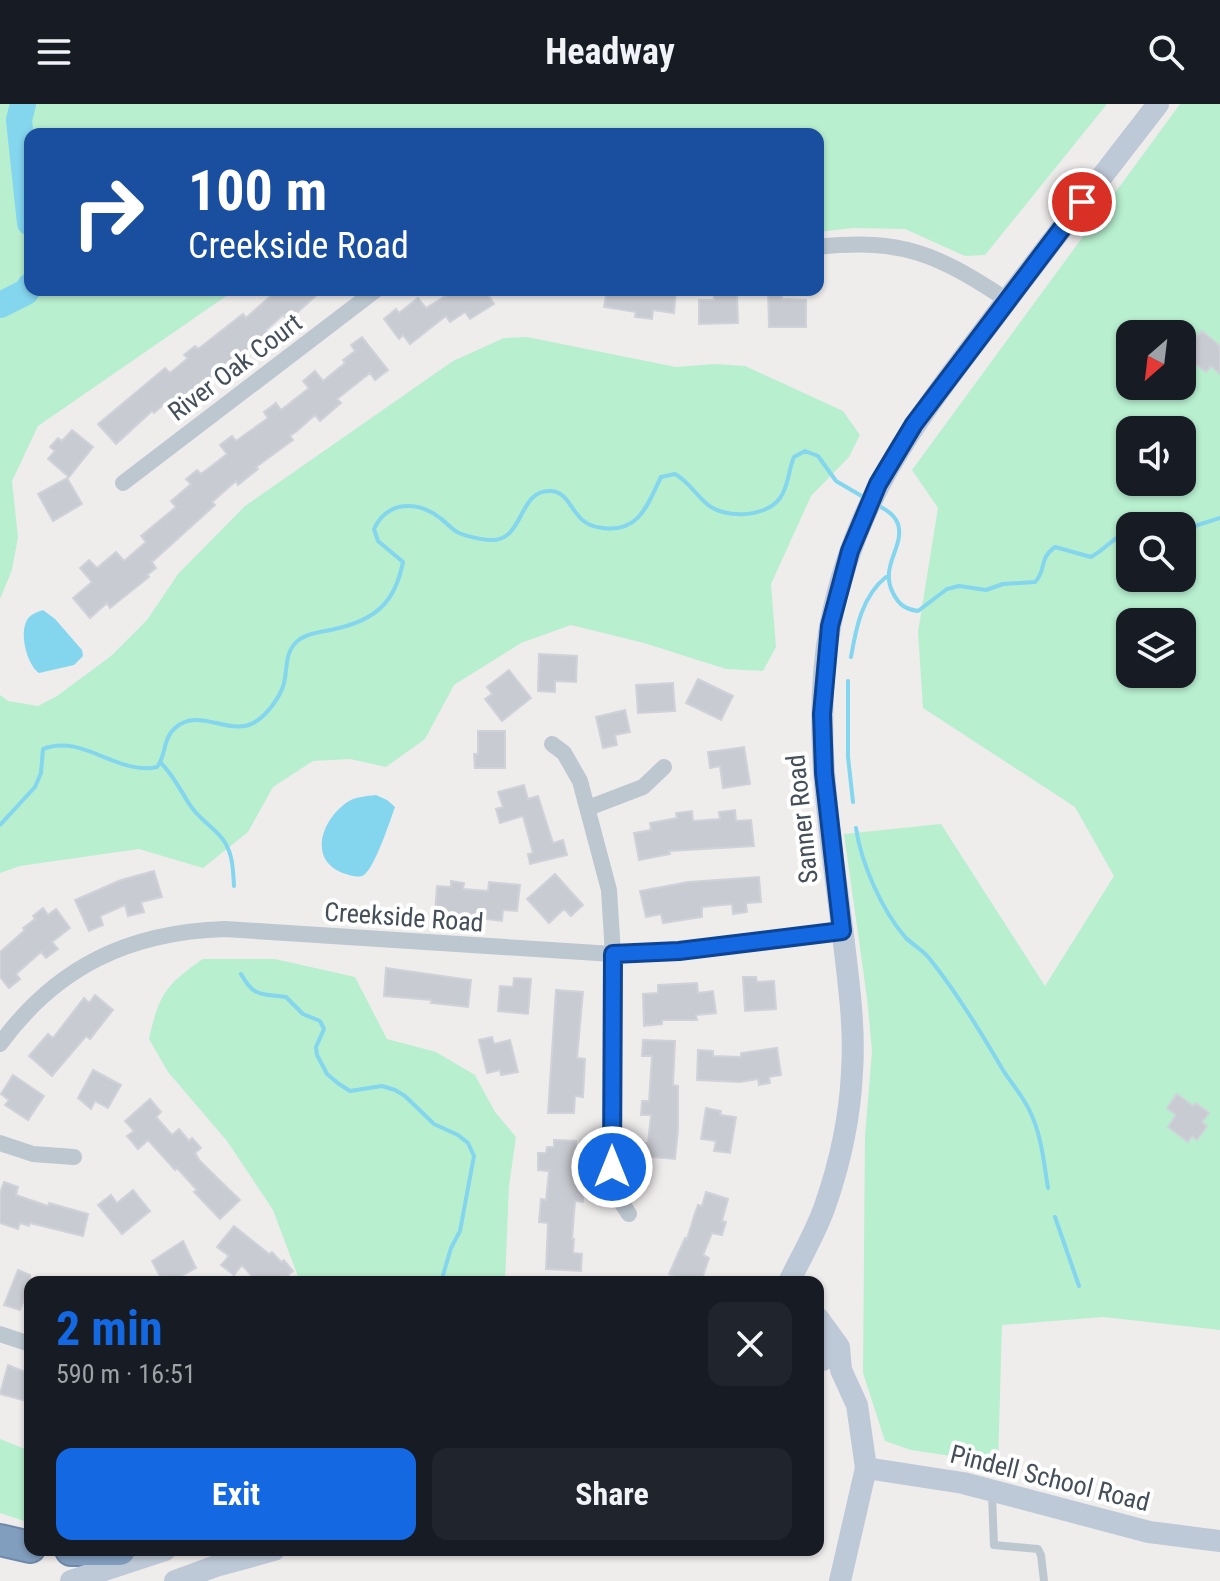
<!DOCTYPE html>
<meta charset="utf-8">
<style>
:root{--surface:#171b24;--page:#20242c;--text:#f1f3f6;--muted:#9ea1a6;--accent:#1469e2}
body{margin:0;font-family:"Roboto Condensed",sans-serif;background:var(--page);color:var(--text);height:100vh;display:flex;flex-direction:column;font-size:30px;white-space:nowrap}
*{box-sizing:border-box;margin:0}
p{font-size:26px;color:var(--muted)}
.icon{flex:none;width:44px;height:44px;fill:none;stroke:currentColor;stroke-width:2;stroke-linecap:round;stroke-linejoin:round}
.map{position:relative;flex:1;overflow:hidden}
.details{position:absolute;left:24px;top:1172px;width:800px;height:280px;display:flex;flex-direction:column;background:var(--surface);border-radius:16px;box-shadow:0 2px 6px #0004}
.details>*{flex:none}
.hud{position:absolute;left:24px;top:24px;width:800px;height:168px;border-radius:16px;box-shadow:0 2px 6px #0004;background:#1a4fa0;color:#fff;overflow:hidden}
.needle{width:52px;rotate:208deg}
.buttons{position:absolute;left:1116px;top:216px;display:grid;gap:16px}
.buttons a{display:grid;place-items:center;width:80px;height:80px;border-radius:16px;background:var(--surface);box-shadow:0 2px 6px #0004;font-size:40px}
.pin{position:absolute;display:grid;place-items:center;width:68px;height:68px;color:#fff;margin:-34px;border:4px solid #fff;border-radius:50%;box-shadow:0 2px 8px #0007}
.me{position:absolute;width:88px;margin:-44px;rotate:0deg;stroke-linejoin:round;filter:drop-shadow(0 0 6px #0008)}
.turn{display:flex;align-items:center;gap:28px;height:168px;padding:0 32px;font-size:36px}
.turn .icon{width:104px;height:104px;stroke-width:2.5}
.turn b{display:block;font-size:56px;line-height:68px}
.round{display:grid;place-items:center;flex:none;width:84px;height:84px;border-radius:16px;background:var(--page)}
.headline{display:flex;align-items:center;justify-content:space-between;height:136px;padding:0 32px}
h1{font-size:48px;font-weight:700;line-height:60px;color:var(--accent)}
.action{display:flex;gap:16px;margin-top:auto;padding:16px 32px}
.action a{flex:1;height:92px;border-radius:16px;background:var(--accent);color:#fff;font-size:32px;font-weight:700;line-height:92px;text-align:center}
.action a+a{background:var(--page);color:var(--text)}
header{display:flex;justify-content:space-between;align-items:center;height:104px;padding:0 32px;background:var(--surface);font-size:36px;font-weight:700}
.map>svg:first-child{display:block}
.green{fill:#b8efcf;fill-rule:evenodd}
.water{fill:#84d5ee}
.lines{fill:none;stroke-linecap:round;stroke-linejoin:round}
.stream{stroke:#84d5ee;stroke-width:4}
.river{stroke:#84d5ee;stroke-width:26}
.building{fill:#c9cbd2;stroke:#d0d2d9;stroke-width:2}
.highway-casing{stroke:#6e89a9;stroke-width:34}
.lane{stroke:#bcc7d0;stroke-width:8}
.street{stroke:#bcc7d0;stroke-width:16}
.secondary{stroke:#bec9d7;stroke-width:22}
.highway{stroke:#829ebe;stroke-width:30}
.route-casing{stroke:#0d4493;stroke-width:20}
.route{stroke:#1469e2;stroke-width:14}
.labels{text-anchor:middle;stroke-width:8;stroke-linejoin:round;paint-order:stroke}
.street-label{font-size:26px;fill:#444f5a;stroke:#fff}
</style>
<header><svg class="icon" aria-label="menu" viewBox="0 0 24 24"><path d="M4 6h16M4 12h16M4 18h16"/></svg>Headway<svg class="icon" aria-label="search" viewBox="0 0 24 24"><circle cx="10" cy="10" r="6"/><path d="M15 15l6 6"/></svg></header>
<div class="map">
<svg width="1220" height="1477" viewBox="0 0 1220 1477">
<rect width="100%" height="100%" fill="#efecec"/>
<path class="green" d="M0 0H1107L985 151 965 152 905 125 853 124 818 128V30H30V186H235L38 322 12 377 18 433 12 466 0 495Z
M1180 0H1220V1226L1103 1213 1002 1221 998 1359 911 1346 885 1337 863 1269 865 1032 872 947 867 894 844 730 941 720 1045 882 1114 772 1075 703 923 604 918 528 938 404 912 366ZM1130 230H1182V282H1130ZM1130 326H1182V378H1130ZM1130 422H1182V474H1130ZM1130 518H1182V570H1130Z
M527 233 676 263 714 260 745 262 843 307 860 331 849 353 811 392 771 480 776 543 763 567 726 565 644 539 571 521 521 539 454 581 425 635 386 663 350 655 313 657 273 683 248 728 203 764 139 745 20 762 0 769V591L8 597 38 602 57 592 111 552 147 516 178 470 245 402 453 257 504 234Z
M203 855H275L355 873 387 935 436 948 475 971 495 1008 516 1033 509 1082 505 1178H300L273 1106 227 1037 168 968 149 935C159 891 165 881 203 855Z
M0 1335 30 1347V1419L0 1409Z"/>
<path class="water" d="M43 506 55 515 82 546 83 552 74 561 39 569C27 560 19 530 27 516 30 510 38 508 43 506Z
M376 691 387 696 395 703C390 717 375 763 364 771 359 774 352 772 346 770 308 758 320 718 346 699 354 693 366 692 376 691Z"/>
<g class="lines">
<path class="stream" d="M879 402C887 406 895 411 898 420 905 443 879 462 893 489 899 501 905 505 918 507L947 485 959 482 986 486 1003 480 1035 478C1047 466 1038 455 1055 443L1091 453C1106 445 1114 432 1130 427
M1182 426 1220 414
M851 553C856 524 862 492 886 473
M848 577V653L853 698
M161 659C174 672 180 686 190 701 198 714 212 722 221 733 233 747 233 765 234 782
M0 721 35 683 41 669 43 645C82 629 118 672 157 663 166 652 163 635 174 625 198 601 230 634 255 618 267 611 281 592 284 579 288 562 284 547 300 535 311 528 322 528 335 525 375 516 395 499 403 458L378 437 374 425C387 397 417 396 440 414 447 419 452 426 459 429 468 433 480 435 489 436 525 439 517 385 551 387 565 388 569 401 577 410 583 419 593 423 603 424 640 429 648 399 661 373L675 370C688 377 695 390 707 400 724 415 766 414 780 394 789 382 788 367 794 353L805 347 818 352 836 377 865 394
M856 724C861 759 882 807 906 834 913 841 923 846 929 854 957 889 980 927 1003 966 1013 982 1025 994 1032 1012 1042 1035 1044 1060 1048 1084
M241 870C255 895 262 889 286 893L303 910 320 917 324 925 316 943 317 951 327 970 339 980 350 987 382 982 395 986 405 992 434 1020 458 1031 468 1039 474 1052 460 1127 451 1144 441 1178
M1055 1113 1079 1182"/>
<path class="river" d="M23 0 19 16 30 119
M0 201 26 188 30 182"/>
</g>
<path class="building" d="M277 186H322L288 217 283 211 266 226 268 229 236 255 235 253 177 302 170 295 154 309 152 307 116 340 98 320 165 264 170 269 188 254 184 251 195 242 198 245 243 210 246 214Z
M455 186H485L494 200 470 215 465 208 450 218 446 212 410 240 403 231 399 235 384 215 396 205 399 209 418 194 426 204Z
M607 186H676L674 209 653 206 652 215 635 213 636 208 604 203Z
M768 187 782 188V195L806 196V223H769Z
M737 189 738 219 699 220V196H714V190Z
M1202 227 1220 242V270L1211 262 1206 268 1183 249Z
M362 233 388 266 375 276 370 269 337 295 341 299 320 317 315 311 297 327 290 332 293 336 256 363 258 365 238 381 236 377 212 398 215 401 152 458 156 464 147 471 149 473 110 504 107 499 90 514 73 494 92 478 80 464 89 456 97 464 116 448 124 457 146 438 141 432 176 403 171 397 191 380 186 375 197 366 201 370 227 350 220 341 232 332 236 337 268 314 264 308 276 299 281 306 309 284 303 277 315 267 323 277 345 259 343 256 355 247 351 241Z
M72 326 93 343 69 373 48 355 55 347 50 343 58 334 62 337Z
M67 374 82 400 53 417 38 390Z
M539 550 577 552 576 578 555 577V588L538 587Z
M509 566 531 594 502 617 485 595 492 590 487 583Z
M698 575 733 592 721 616 686 599Z
M673 579 675 607 638 609 636 581Z
M625 606 630 628 615 631 617 641 603 644 596 613Z
M478 627H505V664H475L474 650H478Z
M744 643 750 680 723 684 720 662 710 664 708 648Z
M524 681 528 695 538 692 553 739 563 736 567 751 530 760 528 750 533 749 523 712 500 719 496 705 503 703 498 688Z
M735 706 736 717 751 716 754 742 669 747 670 750 639 756 634 729 651 726 650 719 677 714 676 709 692 707 693 717 720 715 719 708Z
M154 767 162 793 141 798 144 808 128 812 125 801 100 812 103 821 89 827 75 796 121 776Z
M555 770 583 801 571 812 564 805 549 819 527 795Z
M759 773 761 798 746 799 747 808 733 810 732 800 702 803V813L663 819 661 810 646 813 640 787 688 778Z
M451 777 464 779 463 785 488 787 489 778 520 781 517 807 503 806 502 817 435 809 437 782 451 783Z
M43 804 48 811 56 805 70 824 52 838 58 845 46 854 41 848 16 870 20 875 9 884 0 873V848L25 826 23 824 35 815 33 812Z
M386 864 471 876 468 903 431 899 432 896 384 892Z
M743 873H756L757 878 774 877 776 905 745 907Z
M514 874 531 875 528 910 498 907 500 882 513 883Z
M697 879 698 889 713 887 716 909 696 911 697 916H662V920L644 922 643 890 658 889V881Z
M556 886 583 888 577 954 585 955 583 993 575 992 574 1009H548Z
M95 891 113 906 90 935 86 932 52 972 29 952 48 930 53 934 84 894 89 899Z
M492 933 494 940 510 936 518 968 501 971 500 966 487 969 479 936Z
M643 936 675 937 673 981 678 982V1025L675 1055 641 1052 642 1039H648L651 1011H641L642 997H649L652 952H642Z
M777 944 781 971 769 973 770 979 759 981 758 975 740 978 697 976 698 946 713 947V952L741 953V949Z
M93 966 121 981 108 1004 95 997 91 1005 78 994Z
M13 971 44 992 28 1016 5 1001 9 996 1 990Z
M1177 990 1193 1002 1196 999 1209 1009 1202 1018 1207 1022 1197 1036 1192 1032 1188 1038 1168 1023 1176 1011 1167 1004Z
M150 995 161 1008 156 1013 172 1031 179 1025 189 1037 192 1034 201 1044 195 1049 200 1057 240 1096 220 1115 194 1088 197 1086 177 1064 175 1066 148 1036 138 1045 127 1032 134 1027 125 1017Z
M706 1004 721 1007 720 1011 736 1013 730 1049 714 1047 716 1037 701 1035Z
M554 1036 576 1037 575 1051 586 1052 583 1098 575 1097 572 1135H574L573 1149 582 1150 581 1167 546 1165 548 1119 539 1118 541 1095 546 1096 549 1067 538 1066V1049H546L547 1043H554Z
M4 1078 18 1083 16 1091 48 1102 49 1099 88 1110 83 1132 30 1119 29 1122 20 1119 18 1125 0 1119V1089Z
M133 1086 150 1107 122 1130 98 1101 111 1091 117 1099Z
M706 1088 728 1095 722 1117 726 1118 722 1131 712 1129 703 1151 709 1154 701 1178H686L669 1170 685 1134 687 1135 694 1112 698 1101 702 1102Z
M234 1122 269 1150 272 1148 281 1158 284 1156 293 1167 288 1171 294 1178H257L242 1161 234 1171 221 1161 229 1152 217 1143Z
M183 1137 196 1164 170 1178H163L152 1157Z
M18 1166 30 1171V1199L24 1196 20 1206 4 1201Z
M8 1261 30 1270V1298L0 1290Z"/>
<g class="lines">
<defs>
<path id="highway" d="M0 1436 30 1443
M71 1446H120"/>
</defs>
<use href="#highway" class="highway-casing"/>
<path class="lane" d="M992 1391 994 1441 1038 1445 1041 1451 1044 1477"/>
<path class="street" d="M818 143C903 134 937 150 1007 196
M123 379 376 186
M552 640 564 649 580 677 609 786 613 850 612 1063 619 1095 629 1110
M588 704 643 683 664 663
M0 940C57 862 130 828 225 825L613 850 679 847 842 827
M0 1039 33 1050 74 1053
M0 1230 30 1240"/>
<path class="secondary" d="M789 1178C801 1153 816 1128 825 1102 840 1059 850 1013 852 968 855 925 849 882 844 839 831 734 811 628 830 523 855 391 918 314 996 211 1049 140 1104 70 1158 0
M818 1214 839 1243 841 1266 857 1301 866 1364 840 1477
M818 1249 823 1256
M866 1364 963 1379 1149 1428 1220 1437
M71 1477 165 1446
M175 1477 216 1462 274 1446"/>
<use href="#highway" class="highway"/>
</g>
<g class="lines">
<defs>
<path id="route" d="M612 1063 613 850 679 847 842 827 824 669 822 610 830 522 850 447 878 380 914 320 1082 98"/>
</defs>
<use href="#route" class="route-casing"/>
<use href="#route" class="route"/>
</g>
<g class="labels">
<g class="street-label">
<text transform="translate(235 263) rotate(-37)" y="9">River Oak Court</text>
<text transform="translate(802 715) rotate(-96)" y="9">Sanner Road</text>
<text transform="translate(404 813) rotate(4)" y="9">Creekside Road</text>
<text transform="translate(1050 1374) rotate(14)" y="9">Pindell School Road</text>
</g>
</g>
</svg>
<div class="buttons">
<a><svg class="needle" viewBox="-14 -14 28 28"><path d="M0-13l5 13h-10z" fill="#e53935"/><path d="M0 13l5-13h-10z" fill="#9ea1a6"/></svg></a>
<a><svg class="icon" aria-label="sound" viewBox="0 0 24 24"><path d="M4 9h4l5-4v14l-5-4H4zM17 9q2 3 0 6"/></svg></a>
<a><svg class="icon" aria-label="search" viewBox="0 0 24 24"><circle cx="10" cy="10" r="6"/><path d="M15 15l6 6"/></svg></a>
<a><svg class="icon" aria-label="layers" viewBox="0 0 24 24"><path d="M12 4l9 5-9 5-9-5zM3 14l9 5 9-5"/></svg></a>
</div>
<div class="pin" style="left:1082px;top:98px;background:#d93025"><svg class="icon" aria-label="arrive" viewBox="0 0 24 24"><path d="M6 21V4h12l-3 4 3 4H6"/></svg></div>
<svg class="me" style="left:612px;top:1063px" viewBox="-20 -20 40 40"><circle r="17" fill="#1469e2" stroke="#fff" stroke-width="3"/><path d="M0-11L8 9 0 5-8 9z" fill="#fff"/></svg>
<div class="hud">
<div class="turn"><svg class="icon" aria-label="right" viewBox="0 0 24 24"><path d="M7 20v-9h11M14 6l5 5-5 5"/></svg><div><b>100 m</b>Creekside Road</div></div>
</div>
<section class="details">
<div class="headline"><div><h1>2 min</h1><p>590 m · 16:51</p></div><a class="round"><svg class="icon" aria-label="close" viewBox="0 0 24 24"><path d="M6 6l12 12M18 6L6 18"/></svg></a></div>
<div class="action"><a>Exit</a><a>Share</a></div>
</section>
</div>
